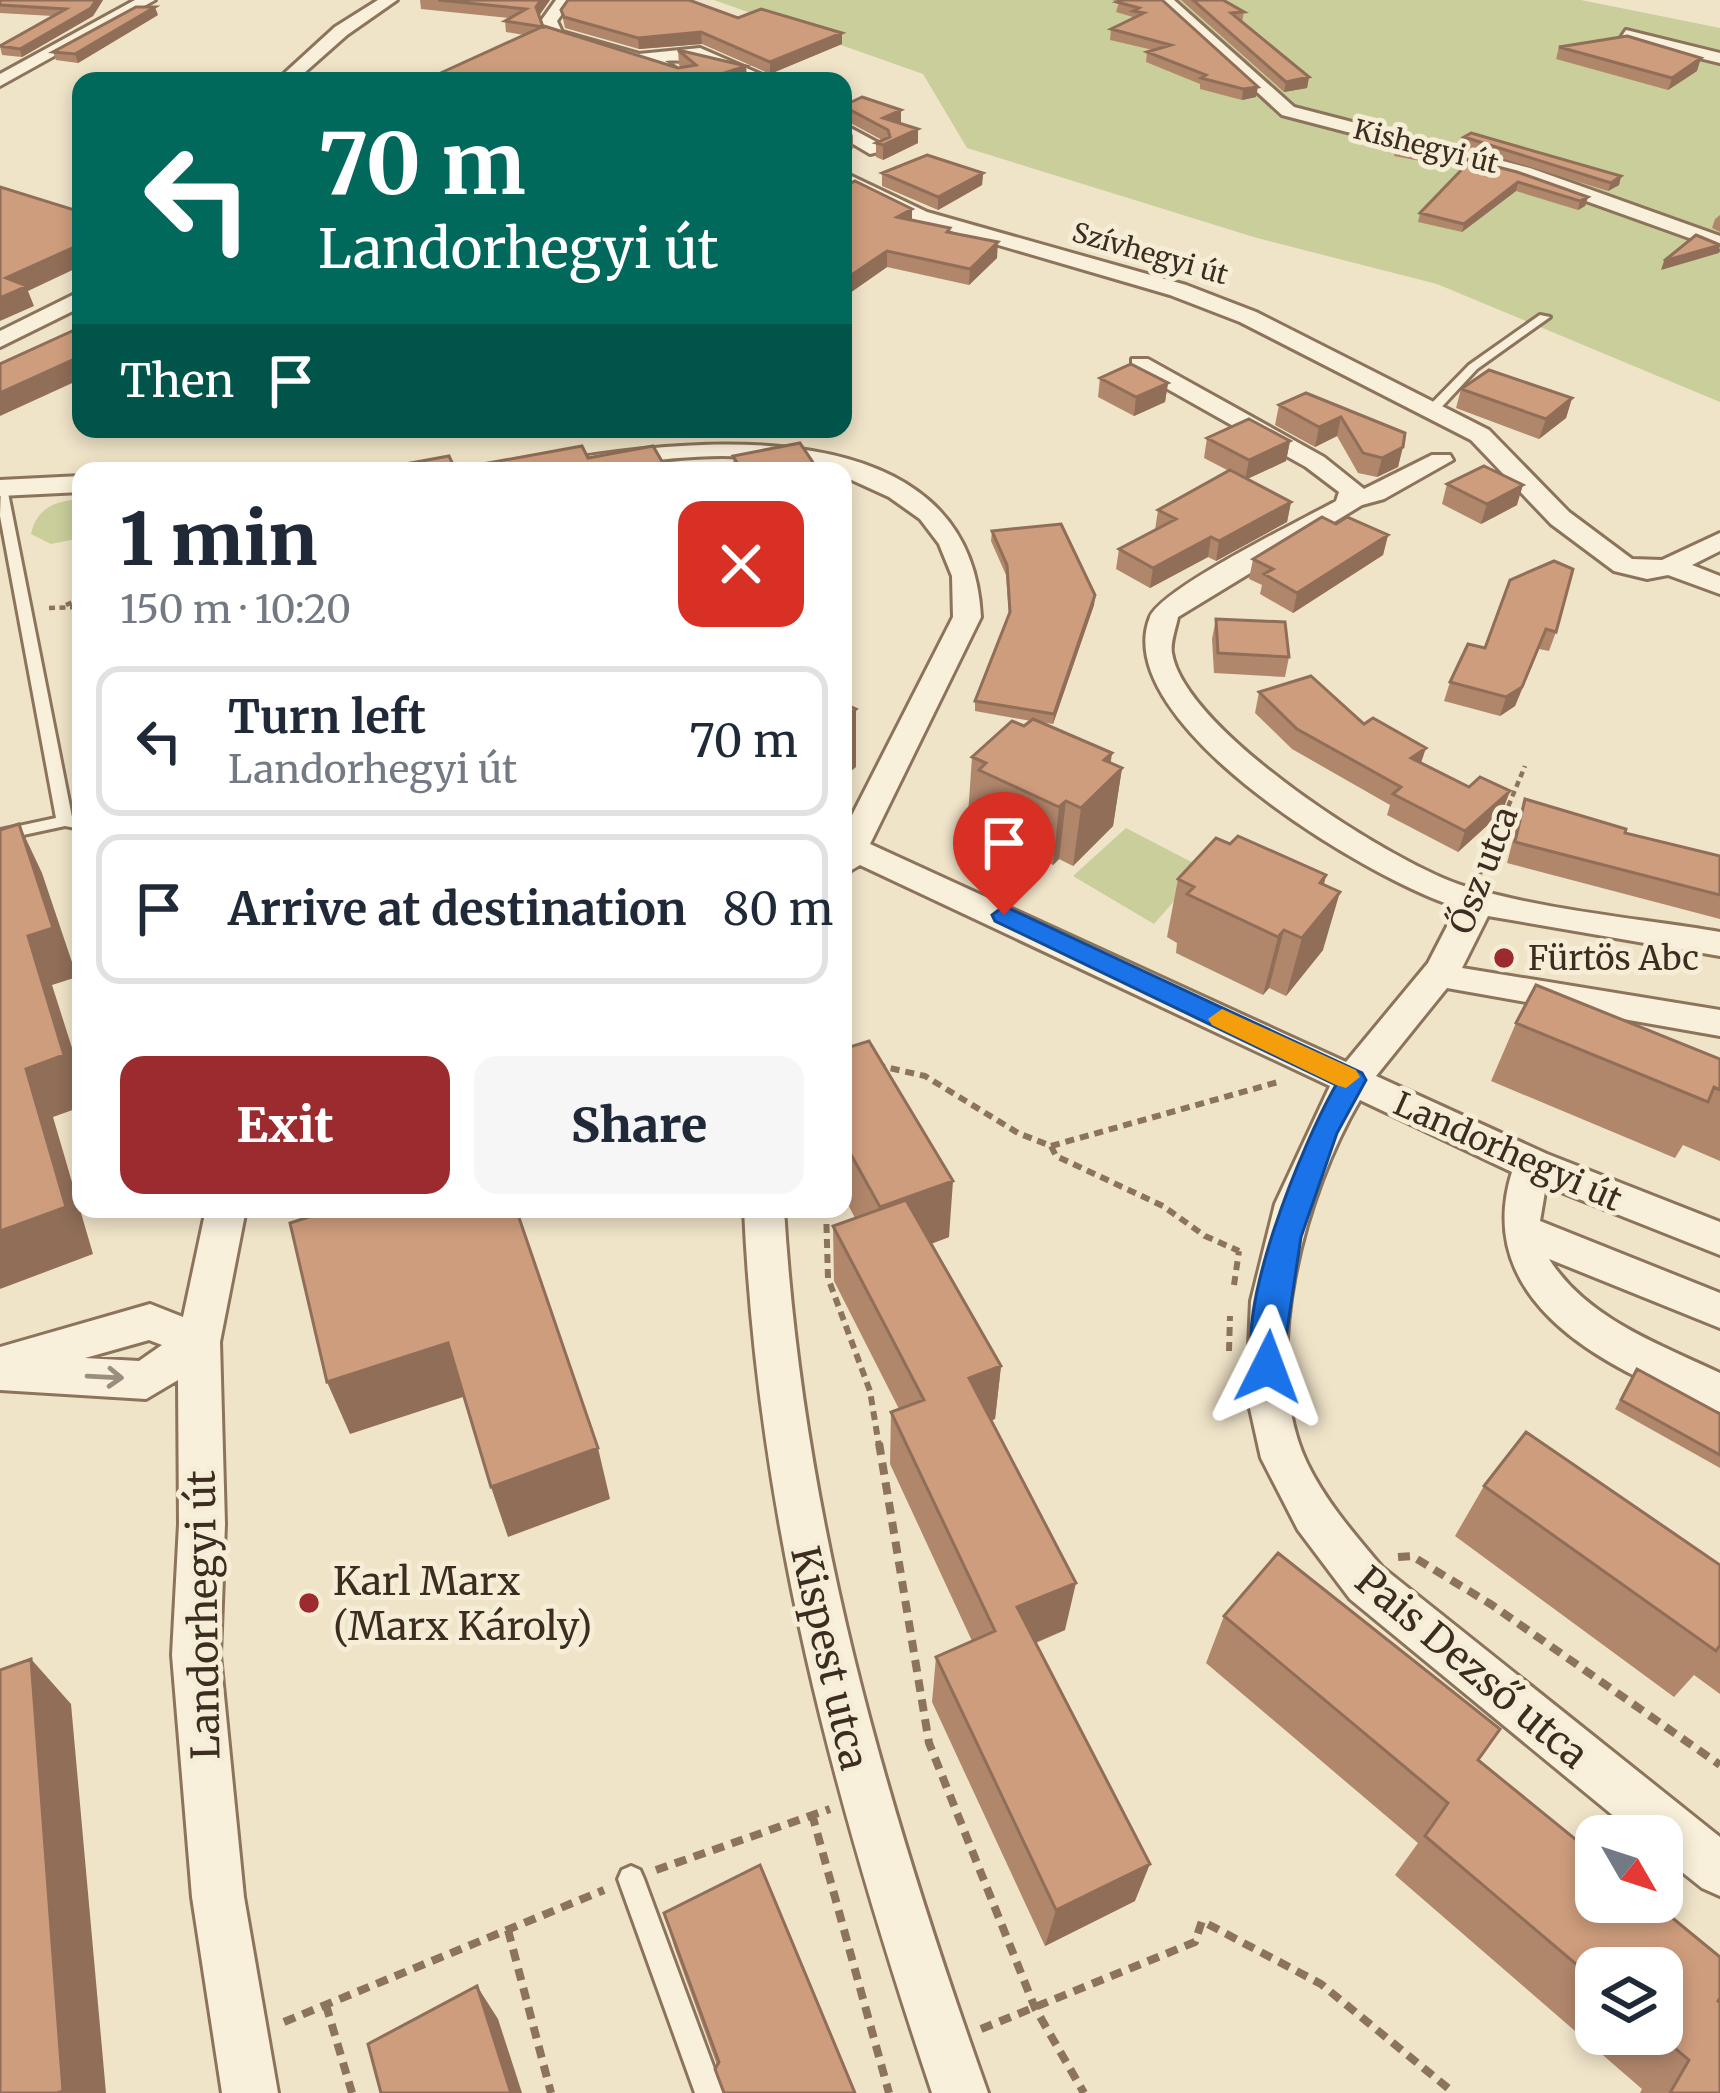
<!DOCTYPE html>
<meta charset="utf-8">
<style>
:root{--surface:#fff;--page:#f6f6f7;--text:#1f2937;--muted:#747a83;--line:#e0e1e3;--accent:#9b2b2e}
body{margin:0;font-family:Merriweather,serif;background:var(--page);color:var(--text);height:100vh;display:flex;flex-direction:column;font-size:45px;white-space:nowrap}
*{box-sizing:border-box;margin:0}
p{font-size:39px;color:var(--muted)}
.icon{flex:none;width:66px;height:66px;fill:none;stroke:currentColor;stroke-width:2;stroke-linecap:round;stroke-linejoin:round}
.map{position:relative;flex:1;overflow:hidden}
.details{position:absolute;left:72px;top:462px;width:780px;height:756px;display:flex;flex-direction:column;background:var(--surface);border-radius:24px;box-shadow:0 6px 18px #0003}
.details>*{flex:none}
.hud{position:absolute;left:72px;top:72px;width:780px;height:366px;border-radius:24px;box-shadow:0 6px 18px #0003;background:#00695c;color:#fff;overflow:hidden}
.needle{width:78px;rotate:129deg}
.controls{position:absolute;left:1575px;top:1815px;display:grid;gap:24px}
.controls a{display:grid;place-items:center;width:108px;height:108px;border-radius:24px;background:var(--surface);box-shadow:0 6px 18px #0003;font-size:60px}
.pin{position:absolute;display:grid;place-items:center;width:102px;height:102px;color:#fff;margin:-123px -51px;border-radius:50% 50% 50% 0;rotate:-45deg;box-shadow:0 0 12px #0007}
.pin .icon{rotate:45deg}
.me{position:absolute;width:132px;margin:-66px;rotate:3deg;stroke-linejoin:round;filter:drop-shadow(0 0 9px #0008)}
.turn{display:flex;align-items:center;gap:42px;height:252px;padding:0 48px;font-size:54px}
.turn .icon{width:156px;height:156px;stroke-width:2.5}
.turn b{display:block;font-size:84px;line-height:102px}
.then{display:flex;align-items:center;height:114px;padding:0 48px;background:#0003;gap:24px;font-size:45px}
.round{display:grid;place-items:center;flex:none;width:126px;height:126px;border-radius:24px;background:var(--page)}
.headline{display:flex;align-items:center;justify-content:space-between;height:204px;padding:0 48px}
h1{font-size:72px;font-weight:800;line-height:90px}
.cta{display:flex;gap:24px;margin-top:auto;padding:24px 48px}
.cta a{flex:1;height:138px;border-radius:24px;background:var(--accent);color:#fff;font-size:48px;font-weight:800;line-height:138px;text-align:center}
.cta a+a{background:var(--page);color:var(--text)}
ul{padding:0;list-style:none}
li{display:flex;align-items:center;gap:36px;height:150px;margin:0 24px 18px;padding:0 24px;border:6px solid var(--line);border-radius:24px}
li div{flex:1}
li b{display:block;font-size:45px}
li em{font-style:normal}
.map>svg:first-child{display:block}
.green{fill:#c9ce9b}
.lines{fill:none;stroke-linecap:round;stroke-linejoin:round}
.lane-casing{stroke:#8c745c;stroke-width:6}
.street-casing{stroke:#8c745c;stroke-width:6}
.path-far2{stroke:#8c745c;stroke-width:4.5;stroke-dasharray:6 4.5;stroke-linecap:butt}
.path-far1{stroke:#8c745c;stroke-width:6;stroke-dasharray:9 6;stroke-linecap:butt}
.path{stroke:#8c745c;stroke-width:8;stroke-dasharray:12 8;stroke-linecap:butt}
.lane{fill:#f9f0db;fill-rule:evenodd}
.street{fill:#f9f0db;fill-rule:evenodd}
.wall{fill:#b1876c;fill-rule:evenodd}
.shaded-wall{fill:#906e58}
.building{fill:#ce9d7d;stroke:#906e58;stroke-width:3}
.oneway{stroke:#9a8e7e}
.route{fill:#1a73e8;stroke:#114b97;stroke-width:3}
.slow{fill:#f59e0b}
.poi-dot{fill:#9b2b2e;stroke:#f6edd7;stroke-width:4.5}
.labels{text-anchor:middle;stroke-width:10;stroke-linejoin:round;paint-order:stroke}
.far-street-label{font-size:27px;fill:#3c2d20;stroke:#f6edd7}
.street-label{font-size:33px;fill:#3c2d20;stroke:#f6edd7}
.poi-label{font-size:33px;fill:#3c2d20;stroke:#f6edd7;text-anchor:start}
.near-poi-label{font-size:39px;fill:#3c2d20;stroke:#f6edd7;text-anchor:start}
.near-street-label{font-size:39px;fill:#3c2d20;stroke:#f6edd7}
</style>
<div class="map">
<svg width="1720" height="2093" viewBox="0 0 1720 2093">
<rect width="100%" height="100%" fill="#efe3c8"/>
<path class="green" d="M714 0H1581L1720 28V402L1437 284 1257 238 967 148 923 74Z
M81 499V538L51 544 31 534C37 507 56 501 81 499Z
M1126 828 1203 868 1154 924 1073 876Z"/>
<g class="lines">
<defs>
<path id="lane" d="M1540 315 1550 317 1477 369 1436 413H1428V407L1469 365Z
M1 484 7 488 72 817 81 819V829L65 826 0 840V830L56 818 0 516Z
M631 1866 640 1870 644 1879 723 2093H695L618 1879 622 1870Z"/>
<path id="street" d="M135 0H155L0 86V74Z
M378 0H397L347 35 295 81H276L335 27Z
M556 0H572L557 21 562 32 639 54 700 48 776 81C732 81 712 57 665 61L693 81C666 81 583 48 549 39L541 21Z
M1157 0H1174L1294 107 1530 168 1720 236V249L1516 176 1282 115Z
M1626 30 1720 53V63L1620 39Z
M843 124 884 146 886 150 870 154 843 138Z
M843 172 927 212 1186 285 1256 312 1489 430 1569 512 1632 559 1662 560 1720 533V551L1692 565 1720 576V594L1668 575 1647 579 1614 571 1551 524 1471 440 1240 322 1170 295 913 220 843 186Z
M81 291V307L0 347V331Z
M1132 359H1148L1324 457 1364 489 1432 455H1450L1453 460 1384 499 1362 505 1178 617C1176 628 1170 643 1172 653 1184 731 1395 866 1467 887 1549 911 1636 918 1720 932V956L1488 916 1462 968 1720 1010V1036L1447 988 1376 1076 1547 1154 1720 1222V1255L1546 1186 1540 1221 1720 1293V1328L1549 1259C1587 1319 1659 1344 1720 1373V1412C1614 1373 1470 1306 1512 1172L1360 1100C1305 1193 1258 1360 1307 1463 1326 1502 1355 1535 1382 1567L1720 1837V1896L1702 1888 1662 1856V1836H1638L1350 1599 1298 1530 1261 1458 1247 1395 1251 1301 1275 1204 1330 1086 860 865 843 875V833L953 617 952 576 939 544 920 519 889 497 843 476V471C803 471 763 456 722 456 658 456 597 471 533 471L546 463C689 437 971 406 981 617L870 844 1346 1062 1428 963 1457 907C1373 882 1107 724 1150 617 1162 588 1302 520 1336 501L1339 492 1306 467 1132 369Z
M81 476V492L0 496V480Z
M206 1209H246L220 1342 225 1524 220 1655 244 1897 278 2093H222L192 1897 172 1655 179 1524 178 1380 146 1399 0 1390V1347L150 1304 183 1317ZM149 1340 162 1345 139 1361 85 1358Z
M744 1209H784C803 1521 884 1800 988 2093H932C834 1800 758 1520 744 1209Z"/>
</defs>
<use href="#lane" class="lane-casing"/>
<use href="#street" class="street-casing"/>
<path class="path-far2" d="M66 605 81 598
M49 608 81 607
M1480 874 1525 766"/>
<path class="path-far1" d="M876 1065 925 1076 1018 1133 1051 1146 1056 1156 1163 1206 1205 1236 1239 1251
M1051 1146 1278 1082
M826 1209 828 1278 870 1391 879 1446
M1234 1285 1239 1251
M1229 1351 1230 1316"/>
<path class="path" d="M879 1443 929 1743 1035 2008 1084 2093
M1398 1557 1412 1556 1492 1605 1720 1765
M812 1814 889 2093
M656 1870 830 1809
M508 1930 551 2093
M326 2005 352 2093
M284 2022 604 1890
M981 2029 1195 1942 1202 1921 1321 1984 1454 2093"/>
<use href="#lane" class="lane"/>
<use href="#street" class="street"/>
</g>
<path class="wall" d="M0 0H103L93 16 22 57 2 55 0 46 53 16 0 13Z
M420 0H550L539 16 542 27 678 68H682L679 65 678 50 746 66 747 81H423L524 35 506 32 505 21 509 18 421 9Z
M1112 0H1162L1256 97 1242 100 1200 89V84L1146 62 1147 52 1153 50 1110 40 1111 29 1133 19V17L1116 12 1119 2Z
M1181 0H1223L1244 12 1242 22 1309 77 1307 88 1284 92Z
M561 10 738 18 842 33V44L770 74 702 44 639 49 565 28Z
M158 15 78 63 56 60 53 52Z
M1559 47 1697 71 1668 90 1556 59Z
M843 105 901 110V123L918 129V143L883 160 876 157V143L882 140 845 120Z
M843 127 853 135V149L843 146Z
M1464 137 1621 176 1619 185 1608 191 1462 146Z
M1401 142 1588 197 1585 206 1578 210 1516 191 1462 232 1418 222 1420 213 1462 169 1394 156 1396 148Z
M882 173H983L982 185 938 210 882 186Z
M843 187 912 220 950 228V232L997 258 969 285 887 267 847 295 843 294Z
M1720 215V232L1712 228 1715 219Z
M1100 378 1168 383 1165 402 1134 416 1098 397Z
M1461 389 1572 398 1566 418 1539 439 1456 408Z
M1306 393 1405 433 1398 467 1377 477 1358 473 1337 436 1315 447 1275 425 1279 405Z
M1207 438 1290 441 1286 461 1247 479 1291 502 1287 522 1216 561 1208 557 1150 588 1116 569 1119 549 1155 530 1158 510 1229 471 1204 458Z
M733 456 816 471H734Z
M1447 484 1517 505 1481 524 1442 504Z
M1336 524 1388 535 1383 555 1293 613 1260 594 1262 585 1249 579 1253 559Z
M992 531 1095 595 1094 605 1053 724 1041 722 1112 753 1110 763 1122 768 1113 826 1073 866 1059 859 1053 865 975 828V818L968 815 972 757 1024 726 1031 721 975 711V701L1009 615 1006 575 991 541Z
M1510 580 1556 632 1549 651 1539 649 1515 706 1500 716 1444 701 1450 682 1485 648Z
M1216 619 1289 657 1285 677 1214 673 1212 639Z
M1259 692 1421 763 1469 787 1510 791 1502 812 1458 852 1387 815 1390 805 1292 749 1255 713Z
M1525 799 1625 833 1720 856V919L1507 863 1518 820Z
M1230 844 1326 875 1324 885 1323 950 1286 996 1269 988 1263 995 1176 953 1177 943 1167 937 1178 879Z
M1516 1023 1720 1059V1161L1683 1145 1675 1158 1491 1081Z
M843 1049 949 1237 931 1244 1001 1366 995 1419 991 1420 1065 1630 1036 1643 1135 1901 1045 1946 932 1702 936 1657 972 1641 890 1464 891 1412 899 1409 834 1281 833 1226 855 1218 843 1195Z
M1637 1369 1720 1414V1468L1615 1409Z
M1484 1486 1720 1565V1694L1694 1675 1674 1697 1455 1536Z
M1224 1616 1478 1760 1718 2001 1720 2093H1640L1642 2089 1395 1875 1418 1843 1206 1663ZM1596 1968 1662 2034H1596Z
M664 1913 855 2093 717 2065 675 1949Z"/>
<path class="shaded-wall" d="M96 0H103L93 16 22 57 20 49Z
M541 0H550L537 18 536 7Z
M155 7 158 15 78 63 75 54Z
M701 32 702 44 639 49 638 38Z
M842 33V44L770 74V62Z
M1701 58 1697 71 1668 90 1672 78Z
M746 66 747 81H700Z
M1309 77 1307 88 1284 92 1286 82Z
M1258 87 1256 97 1242 100 1243 89Z
M901 110V124L883 118Z
M918 129V143L883 160V145Z
M983 173 982 185 938 210V197Z
M1621 176 1619 185 1608 191 1611 183Z
M1518 182 1516 191 1462 232 1464 224Z
M1588 197 1585 206 1578 210 1580 201Z
M912 209V224L897 217Z
M998 242 997 258 969 285 970 269Z
M81 244V266L28 291 34 306 0 321V298L6 278Z
M1720 245 1719 253 1661 270 1664 261Z
M887 251V267L847 295V278Z
M81 356V379L0 416V393Z
M1168 383 1165 402 1134 416 1136 397Z
M1572 398 1566 418 1539 439 1546 419Z
M1341 417 1337 436 1315 447 1319 427Z
M1290 441 1286 461 1245 480 1249 460Z
M1403 447 1398 467 1377 477 1382 458Z
M1523 485 1517 505 1481 524 1487 504Z
M1291 502 1287 522 1216 561 1219 541Z
M1388 535 1383 555 1293 613 1297 593Z
M1211 537 1208 557 1150 588 1153 568Z
M1095 595 1094 605 1053 724 1054 714Z
M1546 629 1515 706 1500 716 1506 697Z
M848 696V715L856 709V767L843 778V700Z
M1426 748 1419 769 1411 758Z
M1112 753 1108 781 1122 768 1113 826 1073 866 1081 808 1104 760Z
M1510 791 1502 812 1458 852 1465 831Z
M1066 801 1059 859 1053 865 1059 807Z
M19 824 42 873 77 977 52 985 81 1076V1107L53 1117 93 1254 0 1289V1231L26 1069 28 936Z
M1326 875 1313 925 1340 892 1323 950 1286 996 1302 938 1320 883Z
M1284 930 1269 988 1263 995 1278 937Z
M953 1181 949 1237 879 1263 880 1207Z
M448 1343 466 1396 350 1434 327 1382Z
M1001 1366 995 1419 964 1431 969 1378Z
M598 1448 610 1499 508 1537 491 1487Z
M1076 1583 1065 1630 1009 1653 1017 1607Z
M31 1659 71 1704 106 2093H57Z
M1150 1864 1135 1901 1045 1946 1056 1910Z
M477 1986 498 2019 522 2093H511Z"/>
<path class="building" d="M0 0H96L91 8 20 49 0 46 66 9 0 5Z
M438 0H541L536 7 543 27 505 21 526 9Z
M568 0H689L738 18 761 9 842 33 770 62 701 32 638 38 564 17 561 10Z
M1123 0H1162L1258 87 1243 89 1201 78 1206 75 1147 52 1171 45 1111 29 1144 13 1133 11 1139 8 1117 2Z
M1193 0H1223L1244 12 1231 13 1309 77 1286 82Z
M136 7H155L75 54 53 52Z
M544 26 678 68 696 65 678 50 746 66 700 81H423Z
M1627 36 1701 58 1672 78 1559 47Z
M862 97 901 110 883 118 918 129 883 145 876 143 890 137 888 130 843 106Z
M1471 133 1621 176 1611 183 1464 137Z
M1401 142 1517 172 1588 197 1580 201 1518 182 1464 224 1420 213 1470 161 1396 148Z
M927 155 983 173 938 197 882 173Z
M855 181 912 209 897 217 950 228 947 232 998 242 970 269 887 251 847 278 843 277V187Z
M0 187 81 212V244L6 278 27 286 0 298Z
M1696 235 1720 245 1664 261Z
M81 327V356L0 393V364Z
M1131 364 1168 383 1136 397 1100 378Z
M1489 370 1572 398 1546 419 1461 389Z
M1306 393 1405 433 1403 447 1382 458 1363 453 1341 417 1319 427 1279 405Z
M1249 419 1290 441 1249 460 1207 438Z
M800 443 816 467 794 471H742L733 456Z
M582 446 588 458 653 446 667 470 367 471 449 456 455 469Z
M1484 466 1523 485 1487 504 1447 484Z
M1230 470 1291 502 1219 541 1211 537 1153 568 1119 549 1176 519 1158 510Z
M1322 517 1336 524 1347 517 1388 535 1297 593 1264 574 1273 569 1253 559Z
M1061 524 1095 595 1054 714 975 701 1010 612 1007 565 992 531Z
M1554 561 1573 569 1556 632 1546 629 1522 687 1506 697 1450 682 1468 644 1485 648 1510 580Z
M1216 619 1285 622 1289 657 1218 653Z
M1311 676 1364 724 1373 718 1426 748 1411 758 1469 787 1480 777 1510 791 1465 831 1393 794 1401 787 1297 729 1259 692Z
M843 703 856 709 843 719Z
M1033 719 1112 753 1104 760 1122 768 1081 808 1066 801 1059 807 979 770 986 763 972 757 1012 721 1024 726Z
M1525 799 1626 829 1625 833 1720 856V895L1515 842Z
M19 824 53 928 28 936 64 1055 26 1069 66 1207 0 1231V830Z
M1238 836 1326 875 1320 883 1340 892 1302 938 1284 930 1278 937 1187 894 1194 887 1178 879 1216 838 1230 844Z
M1536 985 1720 1059V1090L1714 1087 1708 1102 1516 1023Z
M869 1041 953 1181 880 1207 843 1140V1049Z
M906 1200 1001 1366 969 1378 1076 1583 1017 1607 1150 1864 1056 1910 936 1657 995 1631 891 1412 924 1400 833 1226Z
M333 1209H516L598 1448 491 1487 448 1343 327 1382 290 1223Z
M1637 1369 1720 1414V1455L1621 1400Z
M1526 1432 1720 1565V1645L1716 1651 1484 1486Z
M1278 1553 1500 1729 1478 1760 1596 1856V1902H1653L1720 1957V1998L1718 2001 1720 2003V2093H1670L1689 2060 1658 2034H1662V1968H1596V1981L1425 1836 1448 1803 1224 1616Z
M31 1659 63 2091 57 2093H0V1670Z
M760 1865 855 2093H724L715 2069 719 2062 664 1913Z
M477 1986 511 2093H381L368 2044Z"/>
<defs><path id="oneway-shaft" d="M-6 0H5M1.5-3L5.5 0L1.5 3" fill="none" stroke-width="1.6" stroke-linecap="round" stroke-linejoin="round" transform="scale(3)"/></defs>
<use class="oneway" href="#oneway-shaft" transform="translate(105 1377) rotate(3)"/>
<path class="route" d="M1004 906 1362 1073 1366 1080 1337 1133 1301 1237 1280 1377H1257C1229 1318 1304 1140 1336 1085L995 921 992 915Z"/>
<path class="slow" d="M1222 1009 1356 1070 1360 1077 1346 1088 1336 1085 1212 1025 1208 1019Z"/>
<g class="poi-dot">
<circle cx="1504" cy="958" r="12"/>
<circle cx="309" cy="1603" r="12"/>
</g>
<g class="labels">
<g class="far-street-label">
<text transform="translate(1426 147) rotate(14)" y="9">Kishegyi út</text>
<text transform="translate(1150 254) rotate(16)" y="9">Szívhegyi út</text>
</g>
<g class="street-label">
<text transform="translate(1483 870) rotate(-69)" y="12">Ősz utca</text>
<text transform="translate(1508 1151) rotate(24)" y="12">Landorhegyi út</text>
</g>
<g class="poi-label">
<text x="1528" y="970">Fürtös Abc</text>
</g>
<g class="near-poi-label">
<text x="333" y="1595">Karl Marx<tspan x="333" dy="45">(Marx Károly)</tspan></text>
</g>
<g class="near-street-label">
<text transform="translate(203 1615) rotate(-91)" y="14">Landorhegyi út</text>
<text transform="translate(830 1658) rotate(77)" y="14">Kispest utca</text>
<text transform="translate(1472 1667) rotate(40)" y="14">Pais Dezső utca</text>
</g>
</g>
</svg>
<div class="controls">
<a><svg class="needle" viewBox="-14 -14 28 28"><path d="M0-13l5 13h-10z" fill="#e53935"/><path d="M0 13l5-13h-10z" fill="#747a83"/></svg></a>
<a><svg class="icon" aria-label="layers" viewBox="0 0 24 24"><path d="M12 4l9 5-9 5-9-5zM3 14l9 5 9-5"/></svg></a>
</div>
<div class="pin" style="left:1004px;top:915px;background:#d93025"><svg class="icon" aria-label="arrive" viewBox="0 0 24 24"><path d="M6 21V4h12l-3 4 3 4H6"/></svg></div>
<svg class="me" style="left:1268px;top:1367px" viewBox="-20 -20 40 40"><path d="M0-17L14 15 0 8-14 15z" fill="#1a73e8" stroke="#fff" stroke-width="4"/></svg>
<div class="hud">
<div class="turn"><svg class="icon" aria-label="left" viewBox="0 0 24 24"><path d="M17 20v-9H6M10 6l-5 5 5 5"/></svg><div><b>70 m</b>Landorhegyi út</div></div>
<div class="then">Then<svg class="icon" aria-label="arrive" viewBox="0 0 24 24"><path d="M6 21V4h12l-3 4 3 4H6"/></svg></div>
</div>
<section class="details">
<div class="headline"><div><h1>1 min</h1><p>150 m · 10:20</p></div><a class="round" style="background:#d93025;color:#fff"><svg class="icon" aria-label="close" viewBox="0 0 24 24"><path d="M6 6l12 12M18 6L6 18"/></svg></a></div>
<ul>
<li><svg class="icon" aria-label="left" viewBox="0 0 24 24"><path d="M17 20v-9H6M10 6l-5 5 5 5"/></svg><div><b>Turn left</b><p>Landorhegyi út</p></div><em>70 m</em></li>
<li><svg class="icon" aria-label="arrive" viewBox="0 0 24 24"><path d="M6 21V4h12l-3 4 3 4H6"/></svg><div><b>Arrive at destination</b></div><em>80 m</em></li>
</ul>
<div class="cta"><a>Exit</a><a>Share</a></div>
</section>
</div>
